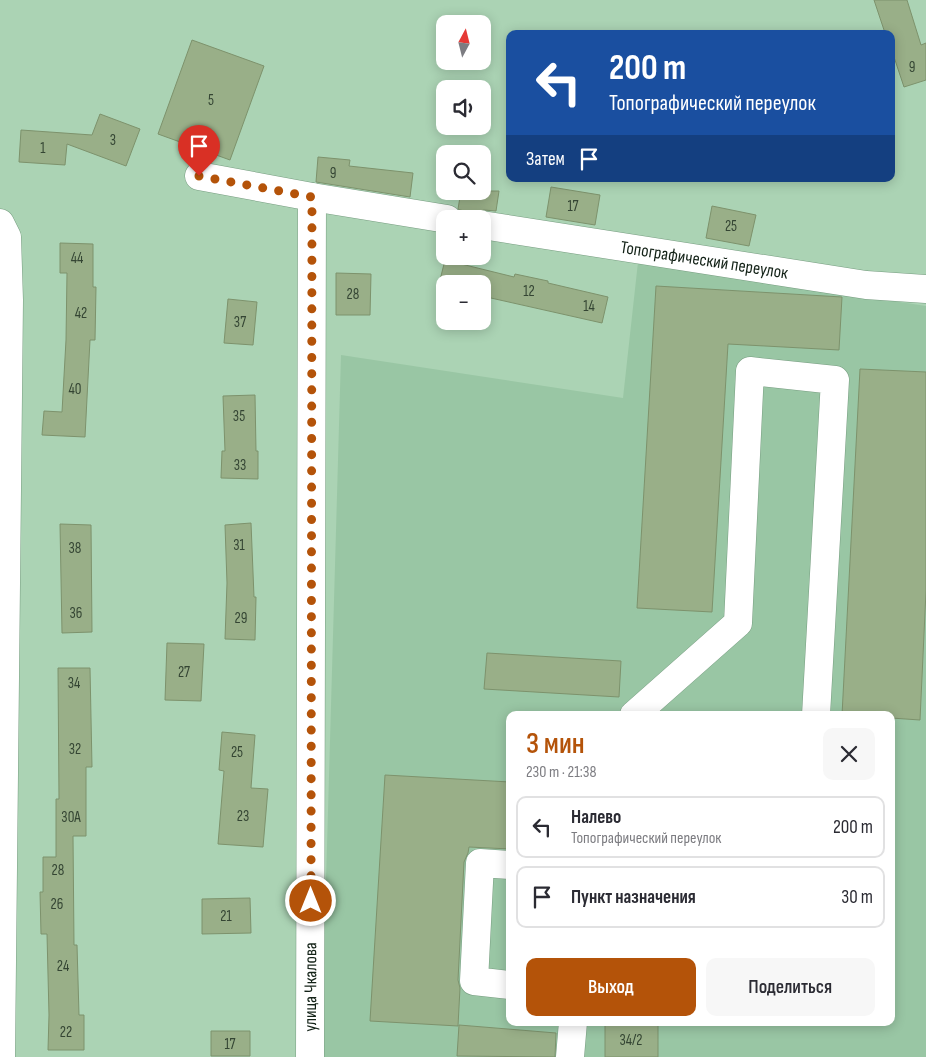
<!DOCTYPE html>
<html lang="ru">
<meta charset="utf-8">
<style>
:root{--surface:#fff;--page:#f7f7f7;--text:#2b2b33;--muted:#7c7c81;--line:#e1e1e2;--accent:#b45309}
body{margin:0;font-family:"Sofia Sans Condensed",sans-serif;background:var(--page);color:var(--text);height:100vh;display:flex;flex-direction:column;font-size:19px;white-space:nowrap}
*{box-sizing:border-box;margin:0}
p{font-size:16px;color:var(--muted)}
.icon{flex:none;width:28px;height:28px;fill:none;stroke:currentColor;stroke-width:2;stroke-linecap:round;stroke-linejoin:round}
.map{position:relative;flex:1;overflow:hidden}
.details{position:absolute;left:506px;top:711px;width:389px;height:315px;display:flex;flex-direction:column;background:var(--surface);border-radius:10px;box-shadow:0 2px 12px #0003}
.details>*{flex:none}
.banner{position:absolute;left:506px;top:30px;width:389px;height:152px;border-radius:10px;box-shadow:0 2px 12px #0003;background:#1a4fa0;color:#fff;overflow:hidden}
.needle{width:32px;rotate:7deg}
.fabs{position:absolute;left:436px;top:15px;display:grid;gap:10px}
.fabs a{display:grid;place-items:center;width:55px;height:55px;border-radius:10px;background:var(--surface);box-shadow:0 2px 12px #0003;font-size:25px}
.pin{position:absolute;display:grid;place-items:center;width:42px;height:42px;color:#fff;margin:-51px -21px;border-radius:50% 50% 50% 0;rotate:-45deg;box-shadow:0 0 5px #0007}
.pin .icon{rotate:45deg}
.me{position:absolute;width:55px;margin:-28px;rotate:0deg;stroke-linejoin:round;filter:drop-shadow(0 0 4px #0008)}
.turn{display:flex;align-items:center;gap:18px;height:105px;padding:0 20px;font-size:22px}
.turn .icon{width:65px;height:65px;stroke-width:2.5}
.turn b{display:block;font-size:35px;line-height:42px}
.then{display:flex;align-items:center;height:48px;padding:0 20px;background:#0003;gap:10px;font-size:19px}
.round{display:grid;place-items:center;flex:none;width:52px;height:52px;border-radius:10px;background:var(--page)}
.headline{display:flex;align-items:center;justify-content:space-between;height:85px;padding:0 20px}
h1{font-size:30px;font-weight:600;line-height:38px;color:var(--accent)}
.action{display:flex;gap:10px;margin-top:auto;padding:10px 20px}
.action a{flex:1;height:58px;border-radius:10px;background:var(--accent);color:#fff;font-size:20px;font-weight:600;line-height:58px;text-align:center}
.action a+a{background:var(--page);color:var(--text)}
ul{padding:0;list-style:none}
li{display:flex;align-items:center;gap:15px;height:62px;margin:0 10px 8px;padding:0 10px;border:2px solid var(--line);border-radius:10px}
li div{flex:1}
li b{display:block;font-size:19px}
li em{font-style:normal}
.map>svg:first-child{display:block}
.built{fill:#99c6a4;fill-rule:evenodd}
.building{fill:#99af88;stroke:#7d926c}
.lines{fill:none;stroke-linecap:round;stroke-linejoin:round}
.minor-casing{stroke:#779d80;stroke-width:29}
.minor{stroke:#fff;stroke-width:28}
.route{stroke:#b45309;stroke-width:9;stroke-dasharray:0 16.2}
.labels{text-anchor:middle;stroke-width:4;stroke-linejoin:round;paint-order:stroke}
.number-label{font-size:15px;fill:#344533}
.street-label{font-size:18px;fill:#132217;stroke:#b8e0c1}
</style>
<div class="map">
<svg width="926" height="1057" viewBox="0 0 926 1057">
<rect width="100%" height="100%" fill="#abd3b4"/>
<path class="built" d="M638 262 926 306V1057H321L341 355 623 398ZM510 715H891V1022H510Z"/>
<path class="building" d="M874 0H907L921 45 926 43V80L904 87 891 48V34L885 33Z
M192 40 264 66 230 160 158 134Z
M100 114 140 129 126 166 67 144 65 165 19 162 21 130 92 135Z
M318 157 350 160 349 166 413 173 410 197 316 182Z
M551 187 600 195 595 225 546 217Z
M461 191H499L496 211 484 210 473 213 460 210 458 209Z
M712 206 756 215 749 246 706 238Z
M60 243 93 244V287H96L95 340H90L85 437 42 435 44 411 62 412 66 340 67 273H60Z
M445 260 514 277 515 274 548 281V283L608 297 602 323 482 296V284H439Z
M336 273 371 274 370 315H336Z
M656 286 842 297 839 350 728 344 712 612 637 608Z
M228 299 257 302 253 345 224 343Z
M860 369 926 372V591L920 720 891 718V715H842Z
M255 395 256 451H258V479L221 478 222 451H225L223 396Z
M251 523 254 597H256L255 640 225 639 227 583 225 525Z
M60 524 91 525 92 632 62 633Z
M167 643 204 644 201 701 165 700Z
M487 653 621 661 619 697 484 689Z
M58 668H90L92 767H86V836H73L74 945H77L79 1015H84V1050H48L49 1015 47 934H41L40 892H43V857H56V799H59Z
M222 732 255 735 251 788 268 789 263 847 218 844 224 771 219 770Z
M385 775 510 782V849L469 847 468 853 464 862 458 980 460 988 458 1026 370 1021Z
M250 898 251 933 202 934V899Z
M605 1022H658V1057H605Z
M459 1025 556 1033 555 1057 457 1056Z
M211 1031H250V1056H211Z"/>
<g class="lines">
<defs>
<g id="minor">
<path d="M199 176 312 197 447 219"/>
<path d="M0 223 7 237 9 300 1 1057"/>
<path id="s1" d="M482 225 866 285 926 289"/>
<path d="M634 715 738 623 750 371 835 380 816 715"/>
<path d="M510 865 480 863 474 981 510 985"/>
<path id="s2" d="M310 1057 312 197"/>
<path d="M570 1057 573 1022"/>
</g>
</defs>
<use href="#minor" class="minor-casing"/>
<use href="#minor" class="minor"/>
</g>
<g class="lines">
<path class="route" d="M199 176 312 197 311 901"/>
</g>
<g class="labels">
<g class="number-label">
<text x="912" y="72">9</text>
<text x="211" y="105">5</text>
<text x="113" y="145">3</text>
<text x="43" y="153">1</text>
<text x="333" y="178">9</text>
<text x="573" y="211">17</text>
<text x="731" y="231">25</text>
<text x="77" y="263">44</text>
<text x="529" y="296">12</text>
<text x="353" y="299">28</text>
<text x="589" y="311">14</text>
<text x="81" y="318">42</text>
<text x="240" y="327">37</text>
<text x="75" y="394">40</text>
<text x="239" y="421">35</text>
<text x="240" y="470">33</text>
<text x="239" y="550">31</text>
<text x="75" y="553">38</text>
<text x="76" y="618">36</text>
<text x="241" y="623">29</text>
<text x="184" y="677">27</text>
<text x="74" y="688">34</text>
<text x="75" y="754">32</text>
<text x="237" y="757">25</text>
<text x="243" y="821">23</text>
<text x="71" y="822">30А</text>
<text x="58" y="875">28</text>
<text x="57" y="909">26</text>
<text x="226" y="921">21</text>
<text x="63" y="971">24</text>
<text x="66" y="1037">22</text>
<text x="631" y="1045">34/2</text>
<text x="230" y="1049">17</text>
</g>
<g class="street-label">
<text dy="6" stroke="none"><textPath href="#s1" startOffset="225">Топографический переулок</textPath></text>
<text dy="6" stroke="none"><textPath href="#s2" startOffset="70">улица Чкалова</textPath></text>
</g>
</g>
</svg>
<div class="fabs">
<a><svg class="needle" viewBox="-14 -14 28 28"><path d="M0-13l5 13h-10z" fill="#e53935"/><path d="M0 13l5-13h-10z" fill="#7c7c81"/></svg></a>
<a><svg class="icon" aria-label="sound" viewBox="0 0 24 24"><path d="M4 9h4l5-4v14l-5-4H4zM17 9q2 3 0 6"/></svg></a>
<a><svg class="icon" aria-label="search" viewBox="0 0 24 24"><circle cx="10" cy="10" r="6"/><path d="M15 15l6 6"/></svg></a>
<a>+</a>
<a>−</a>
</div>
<div class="pin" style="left:199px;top:176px;background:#d93025"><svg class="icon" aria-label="arrive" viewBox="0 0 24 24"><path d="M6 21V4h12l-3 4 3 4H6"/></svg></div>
<svg class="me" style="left:311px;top:901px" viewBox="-20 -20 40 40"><circle r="17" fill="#b45309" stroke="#fff" stroke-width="3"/><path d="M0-11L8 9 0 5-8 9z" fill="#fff"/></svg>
<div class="banner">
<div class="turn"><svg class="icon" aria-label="left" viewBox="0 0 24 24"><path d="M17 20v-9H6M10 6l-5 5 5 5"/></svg><div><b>200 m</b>Топографический переулок</div></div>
<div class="then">Затем<svg class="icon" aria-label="arrive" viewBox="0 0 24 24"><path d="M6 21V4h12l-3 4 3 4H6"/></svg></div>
</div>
<section class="details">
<div class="headline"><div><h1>3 мин</h1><p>230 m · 21:38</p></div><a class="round"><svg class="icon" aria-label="close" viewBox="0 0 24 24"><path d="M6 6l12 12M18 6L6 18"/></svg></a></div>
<ul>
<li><svg class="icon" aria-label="left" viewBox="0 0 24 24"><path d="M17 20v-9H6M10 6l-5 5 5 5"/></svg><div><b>Налево</b><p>Топографический переулок</p></div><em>200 m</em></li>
<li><svg class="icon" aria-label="arrive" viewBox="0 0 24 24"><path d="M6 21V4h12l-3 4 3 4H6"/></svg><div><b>Пункт назначения</b></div><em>30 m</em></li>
</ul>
<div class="action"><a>Выход</a><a>Поделиться</a></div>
</section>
</div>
